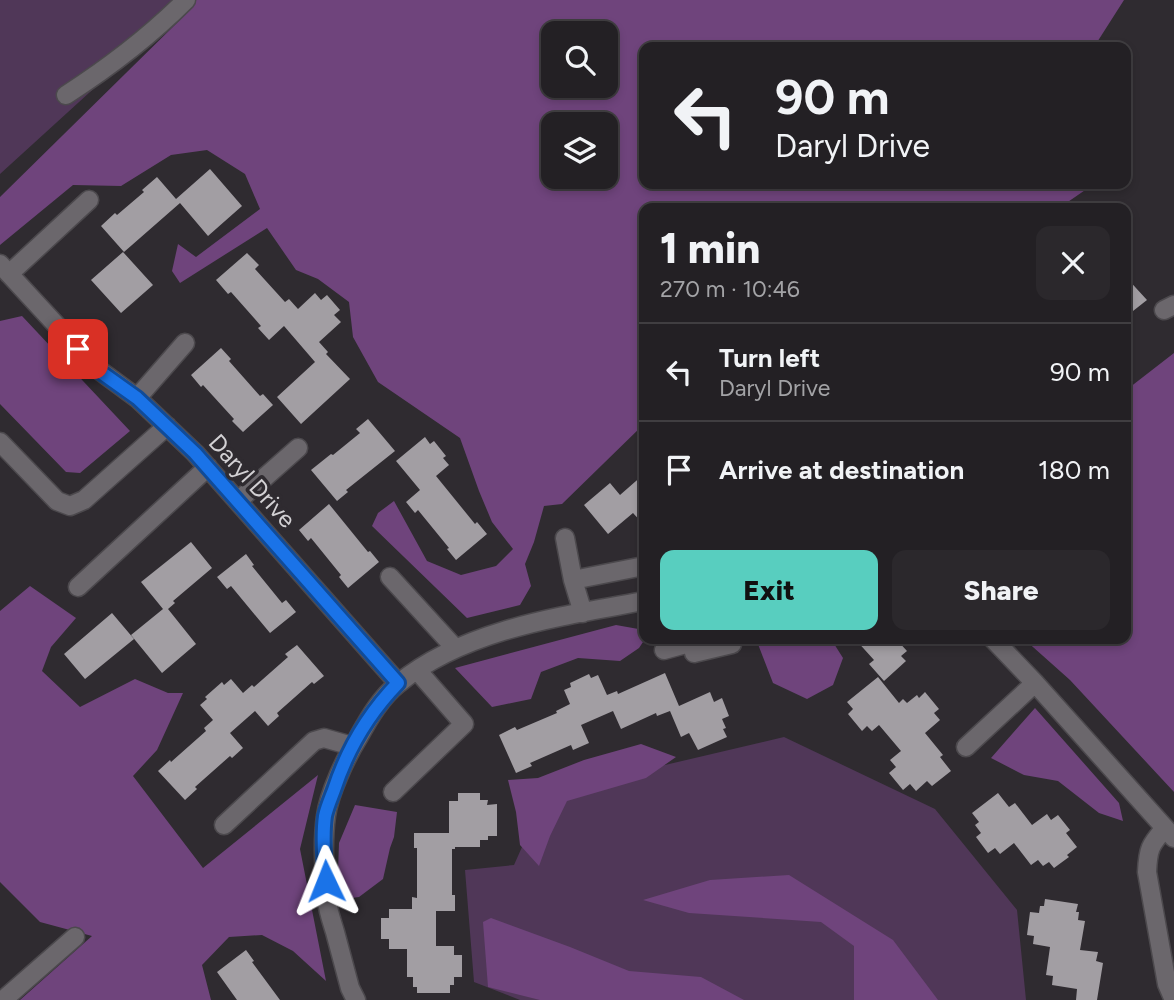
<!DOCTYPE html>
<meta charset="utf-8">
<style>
:root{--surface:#232024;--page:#2b282c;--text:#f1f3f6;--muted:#a3a3a6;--line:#403e41;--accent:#58cebf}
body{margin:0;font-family:Figtree,sans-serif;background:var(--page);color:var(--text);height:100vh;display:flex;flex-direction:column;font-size:26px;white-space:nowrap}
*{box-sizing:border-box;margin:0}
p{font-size:23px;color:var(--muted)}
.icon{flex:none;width:38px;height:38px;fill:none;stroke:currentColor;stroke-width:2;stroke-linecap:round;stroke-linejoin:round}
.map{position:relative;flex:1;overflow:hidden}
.drawer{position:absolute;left:639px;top:203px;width:492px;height:441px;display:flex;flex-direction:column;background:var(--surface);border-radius:14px;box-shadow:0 4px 10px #0003,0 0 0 2px var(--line)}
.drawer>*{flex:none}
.hud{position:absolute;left:639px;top:42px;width:492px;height:147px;border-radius:14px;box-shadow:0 4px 10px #0003,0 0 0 2px var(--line);background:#232024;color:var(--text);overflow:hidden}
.controls{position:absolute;left:541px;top:21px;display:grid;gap:14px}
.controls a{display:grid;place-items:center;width:77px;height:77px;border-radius:14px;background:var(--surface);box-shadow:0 4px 10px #0003,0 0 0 2px var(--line);font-size:35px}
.pin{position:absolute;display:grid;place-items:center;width:60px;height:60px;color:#fff;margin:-30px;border-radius:14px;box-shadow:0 4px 10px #0006}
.me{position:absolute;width:77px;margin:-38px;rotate:358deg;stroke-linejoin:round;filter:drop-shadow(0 0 5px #0008)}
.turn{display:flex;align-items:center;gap:24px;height:147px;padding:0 21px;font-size:32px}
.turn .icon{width:91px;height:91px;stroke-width:2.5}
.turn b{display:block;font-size:49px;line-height:60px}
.round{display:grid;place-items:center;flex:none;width:74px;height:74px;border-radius:14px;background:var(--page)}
.headline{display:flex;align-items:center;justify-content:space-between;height:119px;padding:0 21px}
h1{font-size:42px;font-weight:800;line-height:52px}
.action{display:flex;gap:14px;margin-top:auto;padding:14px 21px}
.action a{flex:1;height:80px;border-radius:14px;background:var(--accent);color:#111;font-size:28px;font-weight:800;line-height:80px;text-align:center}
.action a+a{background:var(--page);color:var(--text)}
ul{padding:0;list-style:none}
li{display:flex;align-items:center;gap:21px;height:98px;padding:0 21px;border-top:2px solid var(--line)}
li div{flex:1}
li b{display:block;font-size:26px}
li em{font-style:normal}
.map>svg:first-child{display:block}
.green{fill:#503758}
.forest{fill:#6f447c;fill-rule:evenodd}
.building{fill:#a29ea3}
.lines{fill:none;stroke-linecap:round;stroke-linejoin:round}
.minor-casing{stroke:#4c494d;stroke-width:21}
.minor{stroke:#6b676c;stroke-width:18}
.route-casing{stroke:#114b97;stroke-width:18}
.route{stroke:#1a73e8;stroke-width:12}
.labels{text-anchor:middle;stroke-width:7;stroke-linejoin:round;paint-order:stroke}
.street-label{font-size:24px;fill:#d3d1d4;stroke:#2f2b30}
</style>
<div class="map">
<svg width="1174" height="1000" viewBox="0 0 1174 1000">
<rect width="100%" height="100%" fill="#2f2b30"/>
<path class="green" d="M0 0H191L0 174Z
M784 737 935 809 1017 910 1026 1000H520L474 982 465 870 514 865 546 793Z"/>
<path class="forest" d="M193 0H1124L1094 47H644V184H1094L1059 208H644V424L562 504 544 506 534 542 525 564 531 586 520 605 467 618 372 526 378 513 394 501 427 561 461 575 496 566 513 549 492 522 479 491 460 438 378 382 353 337 349 302 318 279 296 270 267 228 180 283 172 271 178 244 196 257 260 209 245 174 207 150 171 155 121 186 73 185 0 245V197L188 12ZM553 33H606V86H553ZM553 124H606V177H553Z
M22 316 130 431 80 473 66 472 0 404V321Z
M1174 353V792L1070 680 1024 639H1125V391Z
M30 586 76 618 51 647 42 671 80 707 135 679 168 693H183L157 750 133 776 203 868 318 775 300 849 326 981 293 951 262 935 229 937 202 965 211 1000H20L92 936 40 922 0 882V611Z
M616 625 644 630 645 639 639 648 620 661 578 658 541 672 531 699 492 707 455 668Z
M756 639H831L843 658 833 685 807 699 773 683Z
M1035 708 1119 803 1123 821 1099 813 1058 781 1024 775 991 758Z
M641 744 676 757 646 778 567 801 550 836 539 866 520 845 516 812 508 780 538 778 584 760Z
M355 805 397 812 394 837 390 848 383 879 359 897 337 900 339 843Z
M789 875 893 940 938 1000H854V946L821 922 689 913 643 900 710 880Z
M491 918 570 947 629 971 701 977 744 1000H540L488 987 483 922Z"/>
<path class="building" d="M210 169 242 206 208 236 180 203 124 252 101 226 115 213 117 215 144 192 142 190 157 177 176 199Z
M123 252 153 285 121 313 91 280Z
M247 253 259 265 255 269 285 302 289 299 298 309 315 293 321 300 327 295 340 310 334 315 341 322 319 342 328 352 326 354 350 379 301 424 277 397 315 362 284 326 269 340 258 328 261 326 231 292 228 294 216 280Z
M1125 276 1147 300 1133 311 1125 302Z
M221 348 231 359 229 361 260 396 263 394 273 405 243 432 232 421 234 419 203 385 201 387 191 375Z
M368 419 395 451 346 490 348 492 337 501 311 470 331 454 333 455 360 433 356 429Z
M425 437 430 444 434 441 446 456 443 458 449 465 436 476 475 524 477 522 487 534 456 560 447 549 449 548 418 510 415 513 406 502 420 490 396 461Z
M644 474V525L633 513 608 534 584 505 610 483 620 495Z
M329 504 368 552 370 551 379 562 348 588 339 577 341 575 311 538 308 541 299 530Z
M191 542 212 568 173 601 175 603 168 609 196 644 162 673 131 635 163 609 141 582Z
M246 554 254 565 252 566 282 603 286 600 296 612 270 633 231 586 227 589 217 577Z
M112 613 134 639 85 679 64 654Z
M855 639H896L907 651 901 656 906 661 884 681 869 664 874 660Z
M297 645 324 676 314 684 312 682 277 713 279 716 268 726 255 711 230 733 243 748 232 758 230 756 195 787 197 789 185 800 158 771 170 760 171 762 206 731 204 728 213 720 200 705 207 699 205 697 222 682 224 685 231 679 243 693 252 685 254 687 288 657 285 654Z
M665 673 679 706 710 692 714 702 722 698 729 716 722 719 726 728 723 729 727 737 698 750 689 733 681 737 670 711 657 716 656 713 621 729 613 711 581 725 589 743 573 750 571 745 530 763 532 766 516 773 499 735 515 727 517 730 557 713 556 711 570 704 564 690 571 687 570 683 589 674 591 678 598 675 607 695 617 691 618 694Z
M878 677 899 703 903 699 907 703 917 695 919 698 925 692 939 709 934 713 940 720 925 733 943 755 940 757 951 771 932 786 927 781 916 791 910 784 903 790 889 773 896 767 890 760 901 751 879 725 872 731 867 726 862 731 848 714 853 709 847 702Z
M458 793H480V800H488L487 805 497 804V836H488V840H480V847H455V849H452V895H455V911H436V946H454V955H462V977H454V985H450V993H417V987H413V977H407V949H389V939H381V918H389V909H412V897L417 898V848H414V833H449V801H458Z
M998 793 1009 807 1015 803 1032 825 1047 814 1051 820 1058 815 1070 830 1066 833 1077 847 1067 855 1069 857 1054 868 1049 862 1043 866 1038 860 1031 865 1014 843 1000 854 995 848 988 853 976 837 981 833 975 825 979 822 972 813Z
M1045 899 1078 904 1076 912H1079L1078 920 1085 921 1080 950 1098 952 1096 961 1103 963 1097 1000H1076L1077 989 1052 985 1053 976 1046 975 1050 947 1033 944 1034 936 1027 935 1030 912 1039 913 1040 906H1044Z
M246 950 254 961 252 962 280 1000H237L217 972Z"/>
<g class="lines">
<defs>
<path id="minor" d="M66 95C111 66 148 38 186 0
M0 264 95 367 137 398 195 453 398 683
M9 274 89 200
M1164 310 1174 305
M137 398 185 343
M0 442 57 501 70 506 84 500 167 426
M238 501 298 448
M565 538 573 580 583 613
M390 577 455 648
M573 580 644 566
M78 587 208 467
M993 639 1035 683 1174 838
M664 650 693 642 694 653 732 644 731 639
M966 747 1035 683
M393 792 464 724 417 670
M224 825 314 741 324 738 352 746
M1165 828C1150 845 1148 849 1147 872L1167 984 1174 1000
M3 1000 75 937
M356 1000 350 988C345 969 340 951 335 932 332 922 328 911 327 901 324 873 322 844 326 816 329 793 346 757 358 738 369 718 381 697 399 683 465 629 563 616 644 601"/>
</defs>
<use href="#minor" class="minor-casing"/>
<use href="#minor" class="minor"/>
</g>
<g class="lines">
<defs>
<path id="route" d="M78 349 95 368 137 398 195 453 398 683C369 713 347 750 334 790 331 798 327 807 325 816 322 837 324 860 326 881"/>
</defs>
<use href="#route" class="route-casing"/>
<use href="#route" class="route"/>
</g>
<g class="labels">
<g class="street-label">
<text transform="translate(252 481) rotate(48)" y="8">Daryl Drive</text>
</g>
</g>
</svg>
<div class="controls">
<a><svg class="icon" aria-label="search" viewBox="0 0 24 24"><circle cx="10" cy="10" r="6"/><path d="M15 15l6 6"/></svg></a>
<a><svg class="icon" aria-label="layers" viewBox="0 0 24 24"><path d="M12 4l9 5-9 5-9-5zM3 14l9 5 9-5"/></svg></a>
</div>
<div class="pin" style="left:78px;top:349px;background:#d93025"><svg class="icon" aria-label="arrive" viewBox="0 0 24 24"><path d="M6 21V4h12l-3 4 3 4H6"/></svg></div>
<svg class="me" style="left:326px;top:881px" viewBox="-20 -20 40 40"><path d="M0-17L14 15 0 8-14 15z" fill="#1a73e8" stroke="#fff" stroke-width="4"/></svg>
<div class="hud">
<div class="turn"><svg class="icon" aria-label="left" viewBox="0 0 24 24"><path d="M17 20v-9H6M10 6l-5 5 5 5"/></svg><div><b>90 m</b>Daryl Drive</div></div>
</div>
<section class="drawer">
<div class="headline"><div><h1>1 min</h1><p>270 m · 10:46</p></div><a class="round"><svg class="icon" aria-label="close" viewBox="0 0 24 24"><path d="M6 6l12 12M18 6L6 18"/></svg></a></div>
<ul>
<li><svg class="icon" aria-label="left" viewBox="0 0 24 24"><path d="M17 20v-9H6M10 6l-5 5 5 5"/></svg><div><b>Turn left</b><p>Daryl Drive</p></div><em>90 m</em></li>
<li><svg class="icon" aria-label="arrive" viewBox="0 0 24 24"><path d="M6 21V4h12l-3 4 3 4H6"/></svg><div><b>Arrive at destination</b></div><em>180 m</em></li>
</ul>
<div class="action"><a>Exit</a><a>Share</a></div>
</section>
</div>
